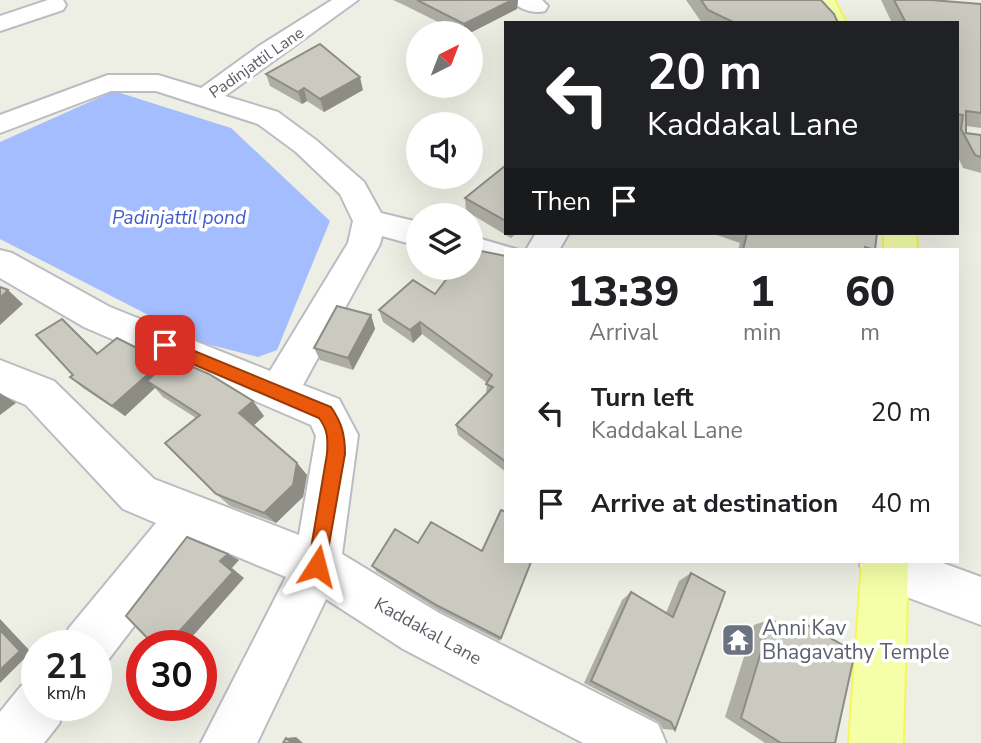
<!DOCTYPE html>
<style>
:root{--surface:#fff;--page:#f2f2f2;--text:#202124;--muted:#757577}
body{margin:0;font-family:"Nunito Sans",sans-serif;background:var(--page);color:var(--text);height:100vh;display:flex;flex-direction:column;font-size:26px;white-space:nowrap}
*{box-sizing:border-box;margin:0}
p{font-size:23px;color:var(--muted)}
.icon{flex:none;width:38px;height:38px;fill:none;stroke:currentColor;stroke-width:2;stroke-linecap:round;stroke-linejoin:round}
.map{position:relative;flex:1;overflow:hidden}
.details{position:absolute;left:504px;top:248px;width:455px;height:315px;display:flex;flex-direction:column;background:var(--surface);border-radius:0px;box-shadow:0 7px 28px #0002}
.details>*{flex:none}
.hud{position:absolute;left:504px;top:21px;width:455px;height:214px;border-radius:0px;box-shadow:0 7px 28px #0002;background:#202124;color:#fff;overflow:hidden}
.needle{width:46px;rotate:42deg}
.buttons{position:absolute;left:406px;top:21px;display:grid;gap:14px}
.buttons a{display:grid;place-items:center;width:77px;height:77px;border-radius:50%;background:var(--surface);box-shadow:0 7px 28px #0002;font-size:35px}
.speed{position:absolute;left:21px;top:630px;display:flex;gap:14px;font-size:35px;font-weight:700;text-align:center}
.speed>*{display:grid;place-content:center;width:91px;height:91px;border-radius:50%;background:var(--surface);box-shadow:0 7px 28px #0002;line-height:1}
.speed small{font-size:18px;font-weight:400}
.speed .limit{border:10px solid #d22;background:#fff;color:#111}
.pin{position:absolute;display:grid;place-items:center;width:60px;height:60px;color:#fff;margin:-30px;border-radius:14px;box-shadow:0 4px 10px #0006}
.me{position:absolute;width:77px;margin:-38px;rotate:9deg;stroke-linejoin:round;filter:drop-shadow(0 0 5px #0008)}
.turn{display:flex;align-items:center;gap:24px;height:147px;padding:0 28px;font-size:32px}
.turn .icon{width:91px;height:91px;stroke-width:2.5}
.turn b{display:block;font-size:49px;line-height:60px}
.then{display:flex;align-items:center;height:66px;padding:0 28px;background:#0003;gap:14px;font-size:26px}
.eta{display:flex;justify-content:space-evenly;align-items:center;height:119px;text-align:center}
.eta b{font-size:42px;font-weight:800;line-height:49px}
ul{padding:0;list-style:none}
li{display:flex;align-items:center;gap:21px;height:91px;padding:0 28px}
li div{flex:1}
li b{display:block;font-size:26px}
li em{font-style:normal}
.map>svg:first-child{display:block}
.water{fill:#a3bdff}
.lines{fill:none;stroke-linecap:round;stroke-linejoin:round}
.minor-casing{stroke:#bbbcc3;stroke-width:4}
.major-casing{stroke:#f6f755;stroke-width:4}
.minor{fill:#fff;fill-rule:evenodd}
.major{fill:#f4ffa8;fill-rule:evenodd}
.wall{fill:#aeaea5}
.shaded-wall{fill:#8d8d86}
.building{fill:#cacac0;stroke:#8d8d86;stroke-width:2}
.route{fill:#ea580c;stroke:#983908;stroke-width:2}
.labels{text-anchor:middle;stroke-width:7;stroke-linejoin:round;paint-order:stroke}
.far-street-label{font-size:16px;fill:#5c5d65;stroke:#fff}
.street-label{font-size:18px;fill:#5c5d65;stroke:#fff}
.water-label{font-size:19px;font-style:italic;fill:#415cc8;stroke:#fff}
.near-worship-label{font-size:21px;fill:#5b616d;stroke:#fff;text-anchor:start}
</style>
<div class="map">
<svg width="981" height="743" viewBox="0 0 981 743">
<rect width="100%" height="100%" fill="#eeefe4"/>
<path class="water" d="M114 91 231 128 330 221 277 350 258 357 203 343 0 239V142Z"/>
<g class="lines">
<defs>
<path id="minor" d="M48 0H63L66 5 63 10 0 31V16Z
M332 0H358L225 96 278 112 316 140 364 182 381 213 418 222V246L382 236 380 244 303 385 339 399 358 435 342 554 439 613 658 724 666 743H583L403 649 326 599 257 743H201L286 577 199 541 105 664 96 667V646H62L69 628 156 523 123 509 26 405 0 394V360L54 381 154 479 299 535 316 436 311 425 84 327 0 278V250L12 253 110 307 270 371 348 243 353 221 340 194 296 152 258 124 156 91H111L0 133V115L108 75H158L201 88 259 46Z
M512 0H542L548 6 545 11C534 14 519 10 512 0Z
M536 233H569L559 250H526Z
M471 236 519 250H506V269L471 260Z
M862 562H940L981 577V625L867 582 860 565Z
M37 680V705H66L59 724 44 743H0V712L21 686Z"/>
<path id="major" d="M812 0H834L846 23H823Z
M884 233H916L917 250H884Z
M862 562H908L903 743H849Z"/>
</defs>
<use href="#minor" class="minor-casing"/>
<use href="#major" class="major-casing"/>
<use href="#minor" class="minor"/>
<use href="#major" class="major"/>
</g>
<path class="wall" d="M393 0H518L517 9 470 33H460L406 6Z
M686 0H821L838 23H702Z
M881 0H931L981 4V128L966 126V133L981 135V173L963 168 957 155V23H892Z
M266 74 363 90 324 112 307 101 302 104 270 86Z
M506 165V233H517L511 238 466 211 465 198Z
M711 233H877L874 250H738L740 243Z
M506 256V472L458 435 456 425 486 394 487 383 422 334 413 343 383 322 379 310 435 294Z
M371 315 375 329 353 370 320 360 314 348Z
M62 319 98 353 163 361 166 364 264 416 254 425 297 463 307 475 303 497 276 523 230 506 216 494 196 418 163 397 155 388 125 416 83 388 70 377 73 375Z
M418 543 482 551 506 562H531L500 641 440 611 377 572 372 566Z
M691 573 675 730 663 729 659 722 584 683 622 600 631 592 666 613 679 581Z
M771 619 783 626 800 621 835 743H765L725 717 754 625Z"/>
<path class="shaded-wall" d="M512 0H518L517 9 470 33H465L464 24Z
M360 77 363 90 324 112 320 99Z
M304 88 307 101 302 104 298 92Z
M8 290 23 304 0 325V298Z
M371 315 375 329 353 370 348 358Z
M420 322 422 334 413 343 410 330Z
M163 361 173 372 147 381 155 388 125 416 112 406Z
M0 393 16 403 0 415Z
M253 401 264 416 252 427 239 413Z
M297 463 307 475 303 497 276 523 264 513Z
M228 554 239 560 232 568 244 578 184 646H166L220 561Z
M0 619 31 652 0 683Z
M296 737 303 743H292L286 738Z"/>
<path class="building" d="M417 0H512L464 24Z
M701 0H821L834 14 838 23H735L708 10Z
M894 0H931L981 4V113L966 111V133L981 135V157L975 155 961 129 963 115 957 114V23H906Z
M320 44 360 77 320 99 304 88 298 92 266 74Z
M506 165V221L465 198Z
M747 233H877L875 250 865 247V250H743Z
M471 249 506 256V462L456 425 493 387 486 384 492 375 420 322 410 330 379 310 413 280 435 294 455 268H471Z
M0 287 8 290 0 298Z
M337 306 371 315 348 358 314 348Z
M62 319 97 354 117 338 163 361 112 406 70 377 73 375 36 335Z
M172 358 209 374 253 401 239 413 297 463 293 485 264 513 216 494 165 443 200 415 147 381Z
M501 510 506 512V562H531L501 638 438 606 372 566 395 529 418 543 431 522 482 551Z
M187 537 228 554 220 561 233 572 166 646H155L126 616Z
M691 573 725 592 675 730 671 722 591 681 631 592 673 617Z
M771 619 795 633 800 621 855 652 835 743H781L741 718Z
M0 630 20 651 0 670Z
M286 738 292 743H283Z"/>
<path class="route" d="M165 339 331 407C342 423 345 435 345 454L324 573 317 576 311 573 308 566 327 454C328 439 328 430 319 418L160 350 158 345 160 341Z"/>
<defs>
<symbol id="temple-square" viewBox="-11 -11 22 22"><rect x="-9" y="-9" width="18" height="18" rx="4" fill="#6b7280" stroke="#fff"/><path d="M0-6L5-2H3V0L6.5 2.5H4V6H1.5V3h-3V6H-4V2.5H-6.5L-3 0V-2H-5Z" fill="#fff"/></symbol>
</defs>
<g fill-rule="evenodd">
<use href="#temple-square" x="719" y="621" width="38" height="38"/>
</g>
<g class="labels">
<g class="far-street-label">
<text transform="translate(256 62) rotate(-35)" y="6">Padinjattil Lane</text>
</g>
<g class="street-label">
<text transform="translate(428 631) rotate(29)" y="6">Kaddakal Lane</text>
</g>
<g class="water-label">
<text x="179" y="224">Padinjattil pond</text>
</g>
<g class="near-worship-label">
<text x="762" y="635">Anni Kav<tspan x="762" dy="24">Bhagavathy Temple</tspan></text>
</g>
</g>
</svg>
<div class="buttons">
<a><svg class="needle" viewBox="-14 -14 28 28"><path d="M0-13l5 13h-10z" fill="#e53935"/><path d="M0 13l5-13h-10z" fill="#757577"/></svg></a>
<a><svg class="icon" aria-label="sound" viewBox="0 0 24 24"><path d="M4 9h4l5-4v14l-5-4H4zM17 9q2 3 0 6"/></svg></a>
<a><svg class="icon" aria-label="layers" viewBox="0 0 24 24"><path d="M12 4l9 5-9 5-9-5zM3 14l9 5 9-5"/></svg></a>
</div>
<div class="speed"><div>21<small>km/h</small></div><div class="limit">30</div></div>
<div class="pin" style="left:165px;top:345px;background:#d93025"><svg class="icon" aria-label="arrive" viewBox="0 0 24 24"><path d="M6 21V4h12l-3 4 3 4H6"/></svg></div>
<svg class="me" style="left:317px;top:566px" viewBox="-20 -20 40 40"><path d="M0-17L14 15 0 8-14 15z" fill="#ea580c" stroke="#fff" stroke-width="4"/></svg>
<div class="hud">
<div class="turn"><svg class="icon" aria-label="left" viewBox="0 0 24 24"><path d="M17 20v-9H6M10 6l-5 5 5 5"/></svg><div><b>20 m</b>Kaddakal Lane</div></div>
<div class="then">Then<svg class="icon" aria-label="arrive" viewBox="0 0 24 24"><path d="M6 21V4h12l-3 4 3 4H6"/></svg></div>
</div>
<section class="details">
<div class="eta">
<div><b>13:39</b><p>Arrival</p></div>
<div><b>1</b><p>min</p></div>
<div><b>60</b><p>m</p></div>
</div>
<ul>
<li><svg class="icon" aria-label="left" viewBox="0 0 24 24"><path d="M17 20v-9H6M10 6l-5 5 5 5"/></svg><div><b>Turn left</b><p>Kaddakal Lane</p></div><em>20 m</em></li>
<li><svg class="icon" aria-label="arrive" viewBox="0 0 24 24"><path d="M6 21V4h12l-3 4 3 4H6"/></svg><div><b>Arrive at destination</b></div><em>40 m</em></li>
</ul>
</section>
</div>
